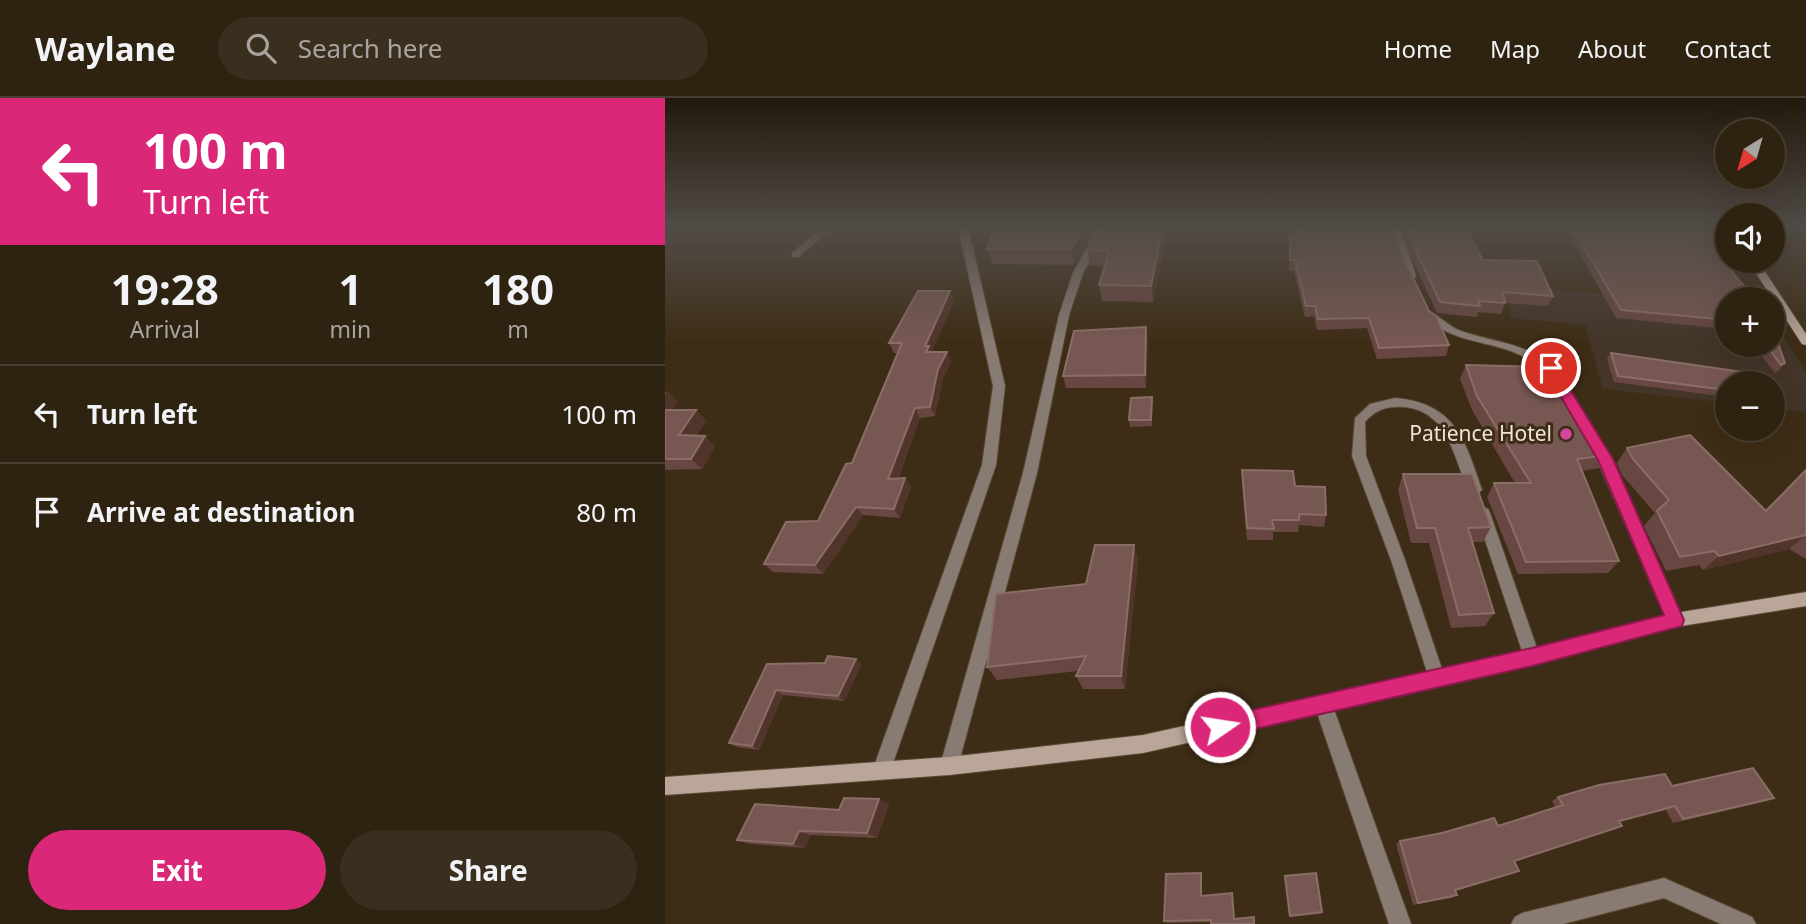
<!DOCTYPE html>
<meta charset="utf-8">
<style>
:root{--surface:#2e2210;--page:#3a2f1e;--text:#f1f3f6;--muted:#a7a49f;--line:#493f30;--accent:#db2777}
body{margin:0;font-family:"Noto Sans",sans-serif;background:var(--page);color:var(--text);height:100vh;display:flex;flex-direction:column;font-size:26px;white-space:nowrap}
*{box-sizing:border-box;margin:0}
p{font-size:23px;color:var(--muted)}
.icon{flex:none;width:38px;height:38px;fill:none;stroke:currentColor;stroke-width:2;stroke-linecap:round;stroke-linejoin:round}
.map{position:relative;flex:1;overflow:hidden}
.sheet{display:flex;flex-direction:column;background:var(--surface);width:665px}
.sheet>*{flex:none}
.hud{background:#db2777;color:#fff;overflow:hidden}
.needle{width:46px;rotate:217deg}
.controls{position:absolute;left:1050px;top:21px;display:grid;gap:14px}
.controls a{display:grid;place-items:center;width:70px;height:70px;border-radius:50%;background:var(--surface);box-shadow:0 7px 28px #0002,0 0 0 2px var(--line);font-size:35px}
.pin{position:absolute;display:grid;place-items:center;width:60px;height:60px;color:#fff;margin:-30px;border:4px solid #fff;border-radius:50%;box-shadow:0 2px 7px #0007}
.me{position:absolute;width:77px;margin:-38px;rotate:77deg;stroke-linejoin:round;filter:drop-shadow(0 0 5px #0008)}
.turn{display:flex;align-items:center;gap:24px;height:147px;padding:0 28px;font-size:32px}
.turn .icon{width:91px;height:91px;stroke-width:2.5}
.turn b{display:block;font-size:49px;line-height:60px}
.eta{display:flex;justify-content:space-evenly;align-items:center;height:119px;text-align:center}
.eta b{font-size:42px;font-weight:700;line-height:49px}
.primary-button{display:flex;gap:14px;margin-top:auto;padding:14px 28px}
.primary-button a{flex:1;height:80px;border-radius:42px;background:var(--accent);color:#fff;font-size:28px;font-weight:700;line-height:80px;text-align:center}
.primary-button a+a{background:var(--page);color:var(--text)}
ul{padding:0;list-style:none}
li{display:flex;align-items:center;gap:21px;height:98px;padding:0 28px;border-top:2px solid var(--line)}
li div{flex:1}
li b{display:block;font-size:26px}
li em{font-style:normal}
header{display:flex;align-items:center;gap:42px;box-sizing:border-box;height:98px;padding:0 35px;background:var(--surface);border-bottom:2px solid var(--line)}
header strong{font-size:33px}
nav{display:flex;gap:38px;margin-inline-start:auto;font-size:24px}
.search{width:490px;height:63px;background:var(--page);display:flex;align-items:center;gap:18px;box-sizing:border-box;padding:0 24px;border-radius:38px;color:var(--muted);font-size:26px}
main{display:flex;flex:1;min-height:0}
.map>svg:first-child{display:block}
.education{fill:#433528}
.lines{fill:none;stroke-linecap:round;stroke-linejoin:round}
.lane-casing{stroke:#5a4a35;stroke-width:2}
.street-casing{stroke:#5a4a35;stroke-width:2}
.secondary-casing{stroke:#5a4a35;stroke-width:2}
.lane{fill:#887b73;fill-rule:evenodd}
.street{fill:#887b73;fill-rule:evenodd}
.secondary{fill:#b9a699;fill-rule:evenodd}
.wall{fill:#684642}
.shaded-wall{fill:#51352a}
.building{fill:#775752;stroke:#8a6d67;stroke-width:2}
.route{fill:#db2777;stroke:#8e194d;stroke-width:2}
.hotel-dot{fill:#d1479c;stroke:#3e2d16;stroke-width:2.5}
.labels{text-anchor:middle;stroke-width:6;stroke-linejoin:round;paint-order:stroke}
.poi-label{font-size:21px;fill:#efe4d6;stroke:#3e2d16;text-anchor:end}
</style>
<header>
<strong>Waylane</strong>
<div class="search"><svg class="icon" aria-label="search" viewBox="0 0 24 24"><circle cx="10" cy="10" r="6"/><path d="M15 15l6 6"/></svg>Search here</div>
<nav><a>Home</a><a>Map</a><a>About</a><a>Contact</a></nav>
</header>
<main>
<section class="sheet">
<div class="hud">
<div class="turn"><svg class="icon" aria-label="left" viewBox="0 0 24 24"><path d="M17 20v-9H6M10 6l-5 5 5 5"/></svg><div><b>100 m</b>Turn left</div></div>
</div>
<div class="eta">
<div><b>19:28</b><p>Arrival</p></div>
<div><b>1</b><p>min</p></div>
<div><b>180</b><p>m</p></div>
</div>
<ul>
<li><svg class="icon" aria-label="left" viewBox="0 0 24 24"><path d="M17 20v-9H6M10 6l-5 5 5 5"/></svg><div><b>Turn left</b></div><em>100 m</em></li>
<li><svg class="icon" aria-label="arrive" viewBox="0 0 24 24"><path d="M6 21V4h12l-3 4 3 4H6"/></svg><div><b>Arrive at destination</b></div><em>80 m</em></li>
</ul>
<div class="primary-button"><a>Exit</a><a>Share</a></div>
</section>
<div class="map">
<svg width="1141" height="826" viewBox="0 0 1141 826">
<rect width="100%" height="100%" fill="#3e2d16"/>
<path class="education" d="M841 187 1062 208V247H1108V219L1141 275V314L1108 310V285H1062V305L938 291 920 227 846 220Z"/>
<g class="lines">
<defs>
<path id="lane" d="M730 300C790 305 800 342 817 392L810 397 805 396C789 363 785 313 739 309 723 308 711 311 700 324L701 358 740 462 780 580 778 586 772 588 766 586 764 580 726 462 687 358 690 320 705 306Z
M818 409 823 411 825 415 875 559 873 564 867 567 861 564 859 559 811 415 813 411Z"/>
<path id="street" d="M159 129H169L133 159H127V155Z
M293 129H303L340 288 331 367 226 671 224 678 217 680 210 678 208 671 317 367 328 288Z
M433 129H443L418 175 404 217 372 375 293 668 291 675 284 677 277 675 275 668 358 375 394 217 408 175Z
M726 129H735L751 178 749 180 741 178Z
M763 213C775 218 783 228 796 233 837 247 871 244 899 283L897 286H889C881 275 873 266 861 260 828 241 785 247 758 216Z
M932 343 938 348 1018 522 1016 527 1010 529 1004 527 1002 522 926 348Z
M658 598 664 600 667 606 746 826H724L649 606 652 600Z
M999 780 1087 819 1091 826H1056L999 800 898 826H846L850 819 857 815Z"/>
<path id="secondary" d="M1083 163H1093L1141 236V247L1137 246Z
M1141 494V508L1010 529 867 567 478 655 284 677 0 697V679L284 659 478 637 867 551 1010 515Z"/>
</defs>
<use href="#lane" class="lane-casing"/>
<use href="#street" class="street-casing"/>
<use href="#secondary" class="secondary-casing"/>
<use href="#lane" class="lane"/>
<use href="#street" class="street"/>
<use href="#secondary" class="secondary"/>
</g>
<path class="wall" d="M324 129H431L409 167 327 166 322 151 330 132 325 131Z
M503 129 488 204 437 203 434 187 439 169 425 167 422 151Z
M738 129H800L818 162 888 198 883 208 840 205 836 216 813 214 812 219 772 215 743 152Z
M900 129H1049L1062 145V163H1074L1070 169 1062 168V231L951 220Z
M625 138 731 144 764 213 784 247 781 258 712 261 702 230 652 232 649 218 640 219 629 173 624 172Z
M289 203 267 253V254H282L286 264 278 280 270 318 255 320 233 381 240 380 246 389 235 420 198 417 158 476 108 474 99 466 153 423 187 365 233 255H229L224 245Z
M1108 222 1112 227 1108 232 1120 265 1113 273 1110 275 1088 247H1108Z
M481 229 483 242 481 290H401L398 278Z
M946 255 1062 285V299L949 284 942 261Z
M801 267 944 357 935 370 916 373 954 463 943 475 853 476 822 399 829 385H850L807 312 795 281Z
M0 293 13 304 6 312H31L41 323 31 338H40L50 349 37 371 0 372Z
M487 299V328L465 329 464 322Z
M962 350 1100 412 1141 372V461L1124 451 1038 472 1034 467 1001 473 979 428 990 415 957 377 952 365Z
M577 372 630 388 661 417 659 429 634 427 633 434H608V442H582L577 384Z
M738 376 826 429 818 444H807L829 515 820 528 786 530 764 445H746L733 392Z
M469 447 473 463 460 591H418L411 578 413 573 332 582 322 569Z
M102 566H197L179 603 118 597 94 652 72 649 64 645Z
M1007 688 1109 700 1098 704 1008 725 1001 712 955 724 949 732 849 764 847 776 790 793 792 797 787 800 748 807 731 746 735 743 833 728 890 709 887 703 893 699Z
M224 706 212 740 145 737 140 750 85 746 72 742 174 712Z
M620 778 657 814 656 816 624 819 619 780Z
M537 779V798L546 824 501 825 499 823Z"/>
<path class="shaded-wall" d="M420 129H431L409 167 406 151Z
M498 129H503L488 204 486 188Z
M285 193 289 203 267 253 269 258 261 254 260 248Z
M481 229 483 242 481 290 480 277Z
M282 254 286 264 278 280 270 318 265 309 273 271Z
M3 293 13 304 0 319V296Z
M250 310 255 320 229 390 223 381Z
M31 312 41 323 24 348 14 337Z
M40 338 50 349 37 371 26 361Z
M240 380 246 389 235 420 229 411Z
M191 409 198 417 158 476 150 467Z
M1141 437 1124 451 1038 472 1054 458Z
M469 447 473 463 460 591 456 578Z
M191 561 197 566 179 603 173 598Z
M111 592 118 597 94 652 87 648Z
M214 701 224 706 212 740 202 735Z
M985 714 977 718 946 727 954 723Z
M957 728 949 732 843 766 849 763Z
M134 733 145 737 140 750 128 746Z
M854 773 847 776 785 795 790 792Z"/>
<path class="building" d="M331 129H420L406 151H322Z
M433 129H498L486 188 434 187 444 154 422 151Z
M631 129H728L731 144 764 213 771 218 784 247 714 250 704 220 653 221 650 208H641L630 162H625V138H631Z
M743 129H800L818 162 872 163 888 198 838 194 840 205 813 203 815 208 775 204 746 142Z
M907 129H1049L1062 145V160H1055L1090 201H1062V222L956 212Z
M253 193H285L260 248H264L261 254H282L273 271 265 309 250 310 223 381 240 380 229 411 191 409 150 467 99 466 121 424 153 423 181 366 187 365 237 245H224Z
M481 229 480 277 398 278 409 233Z
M1108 231 1120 265 1116 267 1101 247H1108Z
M946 255 1092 276 1091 285H1062V292L953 278Z
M801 267 886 269 944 357 912 361 954 463 861 464 829 385H866L812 298Z
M487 299 486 322H464L466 300Z
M0 312H31L14 337 40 338 26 361H0Z
M1025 337 1101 413 1141 372V437L1054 458 1049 453 1015 459 992 413 1004 402 968 361 962 350Z
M577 372 628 373 630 388 660 389 661 417 634 416V422H607L609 431 582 430Z
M738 376H807L826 429 803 430 829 515 794 517 770 430H752Z
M430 447H469L456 578H411L421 558 322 569 331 496 421 486Z
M163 558 191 561 173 598 111 592 87 648 64 645 102 566 160 565Z
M1088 670 1109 700 1018 721 1010 708 954 723 957 728 849 763 854 773 790 792 792 797 753 805 735 743 777 735 829 720 833 728 898 707 893 699 934 687 1000 676 1007 688Z
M179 700 214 701 202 735 134 733 128 746 72 742 90 706 174 712Z
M536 775V798L567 795 569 821 589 819V826H546V822L499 823 501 776Z
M651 775 657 814 625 818 620 778Z"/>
<linearGradient id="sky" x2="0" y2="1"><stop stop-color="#22190c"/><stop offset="0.53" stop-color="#524c47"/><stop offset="1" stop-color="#524c47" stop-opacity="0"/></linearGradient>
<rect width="1141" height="244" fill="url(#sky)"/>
<path class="route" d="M886 266 890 267 948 361 1019 522 1017 528 867 568 555 639 548 636 545 629 548 622 555 619 867 550 999 517 933 362 879 270Z"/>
<circle class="hotel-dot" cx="901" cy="336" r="7"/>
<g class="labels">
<g class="poi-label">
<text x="887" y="343">Patience Hotel</text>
</g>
</g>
</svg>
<div class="controls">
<a><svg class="needle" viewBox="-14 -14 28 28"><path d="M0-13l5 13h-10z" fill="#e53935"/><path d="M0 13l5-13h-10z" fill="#a7a49f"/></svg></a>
<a><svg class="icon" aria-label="sound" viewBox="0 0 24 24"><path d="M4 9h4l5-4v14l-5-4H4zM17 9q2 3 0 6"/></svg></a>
<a>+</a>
<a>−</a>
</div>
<div class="pin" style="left:886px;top:270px;background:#d93025"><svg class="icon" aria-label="arrive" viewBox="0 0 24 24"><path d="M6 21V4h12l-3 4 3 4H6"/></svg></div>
<svg class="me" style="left:555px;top:629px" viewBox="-20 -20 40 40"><circle r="17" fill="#db2777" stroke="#fff" stroke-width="3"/><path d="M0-11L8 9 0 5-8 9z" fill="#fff"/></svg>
</div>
</main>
